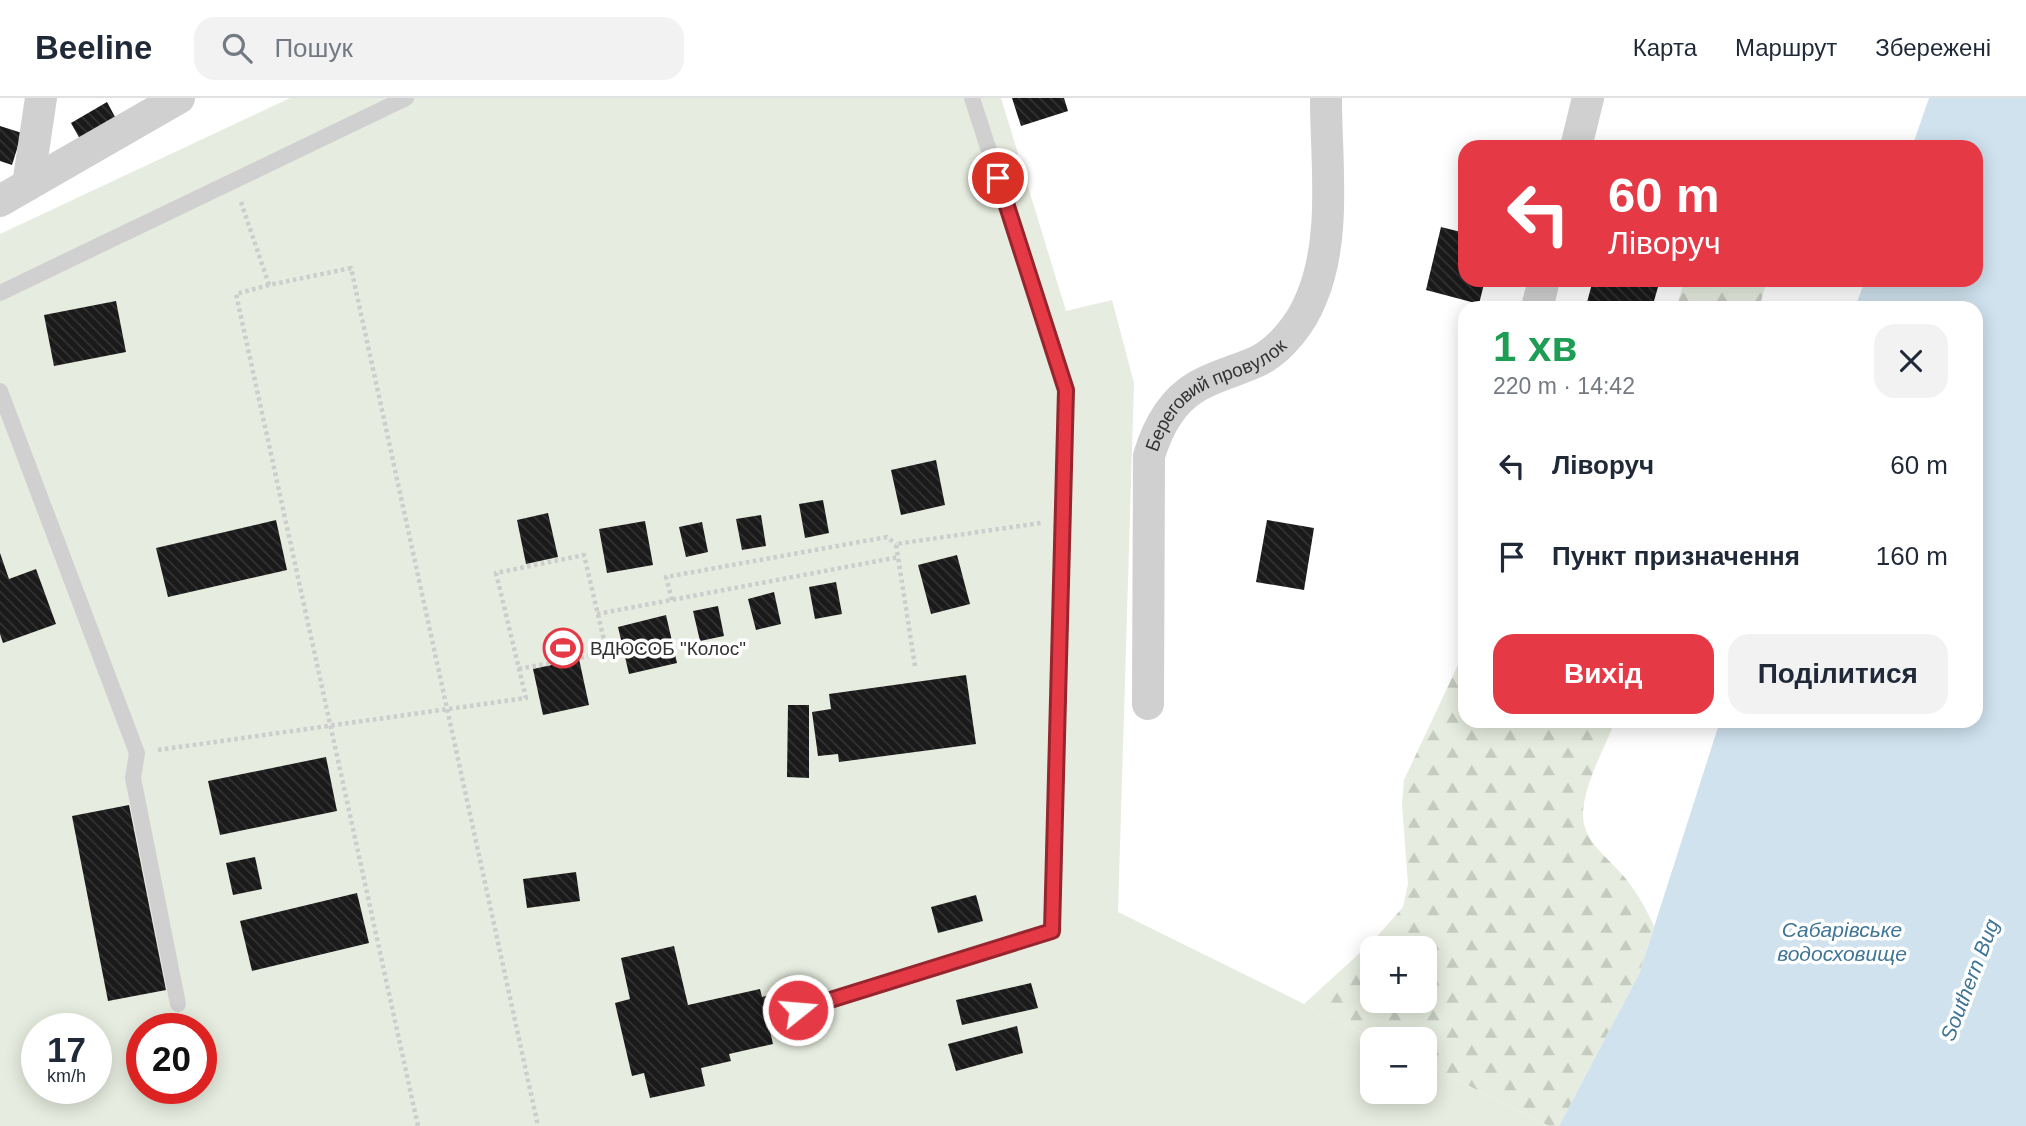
<!DOCTYPE html>
<html lang="uk">
<meta charset="utf-8">
<style>
:root{--surface:#fff;--page:#f2f2f3;--text:#1f2937;--muted:#747a83;--line:#e0e1e3;--accent:#e63946}
body{margin:0;font-family:Helvetica,sans-serif;background:var(--page);color:var(--text);height:100vh;display:flex;flex-direction:column;font-size:26px;white-space:nowrap}
*{box-sizing:border-box;margin:0}
p{font-size:23px;color:var(--muted)}
.icon{flex:none;width:38px;height:38px;fill:none;stroke:currentColor;stroke-width:2;stroke-linecap:round;stroke-linejoin:round}
.map{position:relative;flex:1;overflow:hidden}
.panel{position:absolute;left:1458px;top:203px;width:525px;height:427px;display:flex;flex-direction:column;background:var(--surface);border-radius:21px;box-shadow:0 4px 18px #0003}
.panel>*{flex:none}
.guide{position:absolute;left:1458px;top:42px;width:525px;height:147px;border-radius:21px;box-shadow:0 4px 18px #0003;background:#e63946;color:#fff;overflow:hidden}
.buttons{position:absolute;left:1360px;top:838px;display:grid;gap:14px}
.buttons a{display:grid;place-items:center;width:77px;height:77px;border-radius:14px;background:var(--surface);box-shadow:0 4px 18px #0003;font-size:35px}
.speed{position:absolute;left:21px;top:915px;display:flex;gap:14px;font-size:35px;font-weight:700;text-align:center}
.speed>*{display:grid;place-content:center;width:91px;height:91px;border-radius:50%;background:var(--surface);box-shadow:0 4px 18px #0003;line-height:1}
.speed small{font-size:18px;font-weight:400}
.speed .limit{border:10px solid #d22;background:#fff;color:#111}
.pin{position:absolute;display:grid;place-items:center;width:60px;height:60px;color:#fff;margin:-30px;border:4px solid #fff;border-radius:50%;box-shadow:0 2px 7px #0007}
.me{position:absolute;width:77px;margin:-38px;rotate:73deg;stroke-linejoin:round;filter:drop-shadow(0 0 5px #0008)}
.turn{display:flex;align-items:center;gap:24px;height:147px;padding:0 35px;font-size:32px}
.turn .icon{width:91px;height:91px;stroke-width:2.5}
.turn b{display:block;font-size:49px;line-height:60px}
.round{display:grid;place-items:center;flex:none;width:74px;height:74px;border-radius:21px;background:var(--page)}
.headline{display:flex;align-items:center;justify-content:space-between;height:119px;padding:0 35px}
h1{font-size:42px;font-weight:700;line-height:52px;color:#1e9e55}
.cta{display:flex;gap:14px;margin-top:auto;padding:14px 35px}
.cta a{flex:1;height:80px;border-radius:21px;background:var(--accent);color:#fff;font-size:28px;font-weight:700;line-height:80px;text-align:center}
.cta a+a{background:var(--page);color:var(--text)}
ul{padding:0;list-style:none}
li{display:flex;align-items:center;gap:21px;height:91px;padding:0 35px}
li div{flex:1}
li b{display:block;font-size:26px}
li em{font-style:normal}
header{display:flex;align-items:center;gap:42px;box-sizing:border-box;height:98px;padding:0 35px;background:var(--surface);border-bottom:2px solid var(--line)}
header strong{font-size:33px}
nav{display:flex;gap:38px;margin-inline-start:auto;font-size:24px}
.search{width:490px;height:63px;background:var(--page);display:flex;align-items:center;gap:18px;box-sizing:border-box;padding:0 24px;border-radius:21px;color:var(--muted);font-size:26px}
.map>svg:first-child{display:block}
.forest{fill:url(#forest-firs);fill-rule:evenodd}
.pitch{fill:#e6ecdf;fill-rule:evenodd}
.water{fill:#cfe2ee}
.building{fill:url(#building-back-hatch)}
.lines{fill:none;stroke-linecap:round;stroke-linejoin:round}
.path{stroke:#cdcdcd;stroke-width:4.5;stroke-dasharray:3.5 3.5;stroke-linecap:butt}
.lane{stroke:#d0d0d0;stroke-width:16}
.street{stroke:#d0d0d0;stroke-width:32}
.route-casing{stroke:#96252e;stroke-width:18}
.route{stroke:#e63946;stroke-width:12}
.labels{text-anchor:middle;stroke-width:7;stroke-linejoin:round;paint-order:stroke}
.street-label{font-size:19px;fill:#333;stroke:#fff}
.poi-label{font-size:19px;fill:#333;stroke:#fff;text-anchor:start}
.water-label{font-size:21px;font-style:italic;fill:#3f7597;stroke:#fff}
</style>
<header>
<strong>Beeline</strong>
<div class="search"><svg class="icon" aria-label="search" viewBox="0 0 24 24"><circle cx="10" cy="10" r="6"/><path d="M15 15l6 6"/></svg>Пошук</div>
<nav><a>Карта</a><a>Маршрут</a><a>Збережені</a></nav>
</header>
<div class="map">
<svg width="2026" height="1028" viewBox="0 0 2026 1028">
<defs>
<pattern id="forest-firs" width="22" height="20" patternUnits="userSpaceOnUse" patternTransform="scale(1.75)"><rect width="22" height="20" fill="#e6ecdf"/><path d="M5 1l3.5 6h-7zM16 11l3.5 6h-7z" fill="#c6cbc0"/></pattern>
<pattern id="building-back-hatch" width="6" height="6" patternUnits="userSpaceOnUse" patternTransform="scale(1.75)"><rect width="6" height="6" fill="#1a1a1a"/><path d="M-1 5l2 2M0 0l6 6M5-1l2 2" fill="none" stroke="#333"/></pattern>
</defs>
<rect width="100%" height="100%" fill="#fff"/>
<path class="forest" d="M1685 182H1767L1759 210H1676Z
M1465 552V623H1615C1605 649 1589 677 1584 705 1577 742 1606 756 1626 781 1638 796 1646 811 1654 828L1639 876 1559 1028H1549L1425 966 1424 942 1375 941 1304 906 1375 841 1403 809 1408 786 1402 706 1404 682ZM1372 850H1424V903H1372Z"/>
<path class="pitch" d="M290 0H1001L1066 213 1112 202 1134 285 1118 814 1375 941 1372 942V994H1424L1425 966 1549 1028H0V136ZM37 931H96V990H37ZM142 931H201V990H142Z"/>
<path class="water" d="M1929 0H2026V1028H1559L1639 876 1720 623H1976V210H1855L1865 182H1976V49H1912Z"/>
<path class="building" d="M1012 0H1064L1068 13 1021 28Z
M107 4 121 30 85 50 71 25Z
M0 28 22 35 12 67 0 63Z
M1441 129 1465 135V182H1485L1479 206 1426 192Z
M1593 182H1660L1652 210 1640 206 1639 210 1586 208Z
M116 203 126 254 54 268 44 217Z
M936 362 945 407 901 417 891 372Z
M823 402 829 435 805 440 799 406Z
M548 415 558 459 526 466 517 422Z
M761 417 766 448 742 452 736 421Z
M276 422 287 472 168 499 156 450Z
M1267 422 1314 430 1304 492 1256 484Z
M645 423 653 467 607 475 599 431Z
M702 424 708 454 686 459 679 429Z
M0 455 9 481 36 471 56 526 3 545 0 536Z
M957 457 970 506 931 516 918 467Z
M836 484 842 516 815 521 809 489Z
M774 494 781 526 756 532 748 501Z
M718 508 724 538 700 543 693 513Z
M666 517 677 565 629 576 618 529Z
M579 561 589 607 543 617 533 571Z
M966 577 976 646 839 664 838 656 818 658 812 614 831 611 829 596Z
M788 607H809V680L787 679Z
M326 659 337 713 220 737 208 683Z
M129 707 166 892 108 903 72 718Z
M255 759 262 791 233 797 226 765Z
M576 774 580 803 527 810 523 781Z
M357 795 369 845 252 873 240 823Z
M976 797 983 823 938 835 931 809Z
M674 848 688 907 760 891 762 899 777 895 785 930 770 933 773 946 729 956 731 963 701 970 705 988 650 1000 644 975 632 978 615 905 630 901 621 860Z
M1031 885 1038 910 962 927 956 902Z
M1017 928 1023 955 956 973 948 946Z"/>
<g class="lines">
<path class="path" d="M241 104 269 187 351 170 538 1028
M269 187 236 196 418 1028
M672 502 666 479 887 439 896 446
M597 516 899 459
M915 568 896 446 1041 425
M158 652 526 600 496 475 584 457 607 555 518 571"/>
<path class="lane" d="M0 195 406 0
M0 293 137 655 133 680 178 906
M798 912 1052 833 1066 292 972 0"/>
<g class="street">
<path d="M1576 49 1588 0"/>
<path d="M28 87 41 0"/>
<path d="M0 103 179 0"/>
<path d="M1537 210 1544 182"/>
<path id="s1" d="M1148 606 1149 358C1157 331 1171 304 1196 289 1216 277 1240 272 1260 262 1282 250 1302 224 1311 201 1337 141 1326 64 1326 0"/>
</g>
</g>
<g class="lines">
<defs>
<path id="route" d="M798 912 1052 833 1066 292 998 80"/>
</defs>
<use href="#route" class="route-casing"/>
<use href="#route" class="route"/>
</g>
<defs>
<symbol id="stadium-ring" viewBox="-11 -11 22 22"><circle r="9.5" fill="#fff" stroke="#e63946" stroke-width="1.5"/><path d="M0-5a6.5 5 0 1 0 0 10a6.5 5 0 1 0 0-10ZM-3.5-1.8h7v3.6h-7Z" fill="#e63946"/></symbol>
</defs>
<g fill-rule="evenodd">
<use href="#stadium-ring" x="541" y="528" width="44" height="44"/>
</g>
<g class="labels">
<g class="street-label">
<text dy="7" stroke="none"><textPath href="#s1" startOffset="343">Береговий провулок</textPath></text>
</g>
<g class="poi-label">
<text x="590" y="557">ВДЮСОБ "Колос"</text>
</g>
<g class="water-label">
<text x="1842" y="839">Сабарівське<tspan x="1842" dy="24">водосховище</tspan></text>
<text transform="translate(1970 882) rotate(-69)" y="7">Southern Bug</text>
</g>
</g>
</svg>
<div class="buttons">
<a>+</a>
<a>−</a>
</div>
<div class="speed"><div>17<small>km/h</small></div><div class="limit">20</div></div>
<div class="pin" style="left:998px;top:80px;background:#d93025"><svg class="icon" aria-label="arrive" viewBox="0 0 24 24"><path d="M6 21V4h12l-3 4 3 4H6"/></svg></div>
<svg class="me" style="left:798px;top:912px" viewBox="-20 -20 40 40"><circle r="17" fill="#e63946" stroke="#fff" stroke-width="3"/><path d="M0-11L8 9 0 5-8 9z" fill="#fff"/></svg>
<div class="guide">
<div class="turn"><svg class="icon" aria-label="left" viewBox="0 0 24 24"><path d="M17 20v-9H6M10 6l-5 5 5 5"/></svg><div><b>60 m</b>Ліворуч</div></div>
</div>
<section class="panel">
<div class="headline"><div><h1>1 хв</h1><p>220 m · 14:42</p></div><a class="round"><svg class="icon" aria-label="close" viewBox="0 0 24 24"><path d="M6 6l12 12M18 6L6 18"/></svg></a></div>
<ul>
<li><svg class="icon" aria-label="left" viewBox="0 0 24 24"><path d="M17 20v-9H6M10 6l-5 5 5 5"/></svg><div><b>Ліворуч</b></div><em>60 m</em></li>
<li><svg class="icon" aria-label="arrive" viewBox="0 0 24 24"><path d="M6 21V4h12l-3 4 3 4H6"/></svg><div><b>Пункт призначення</b></div><em>160 m</em></li>
</ul>
<div class="cta"><a>Вихід</a><a>Поділитися</a></div>
</section>
</div>
